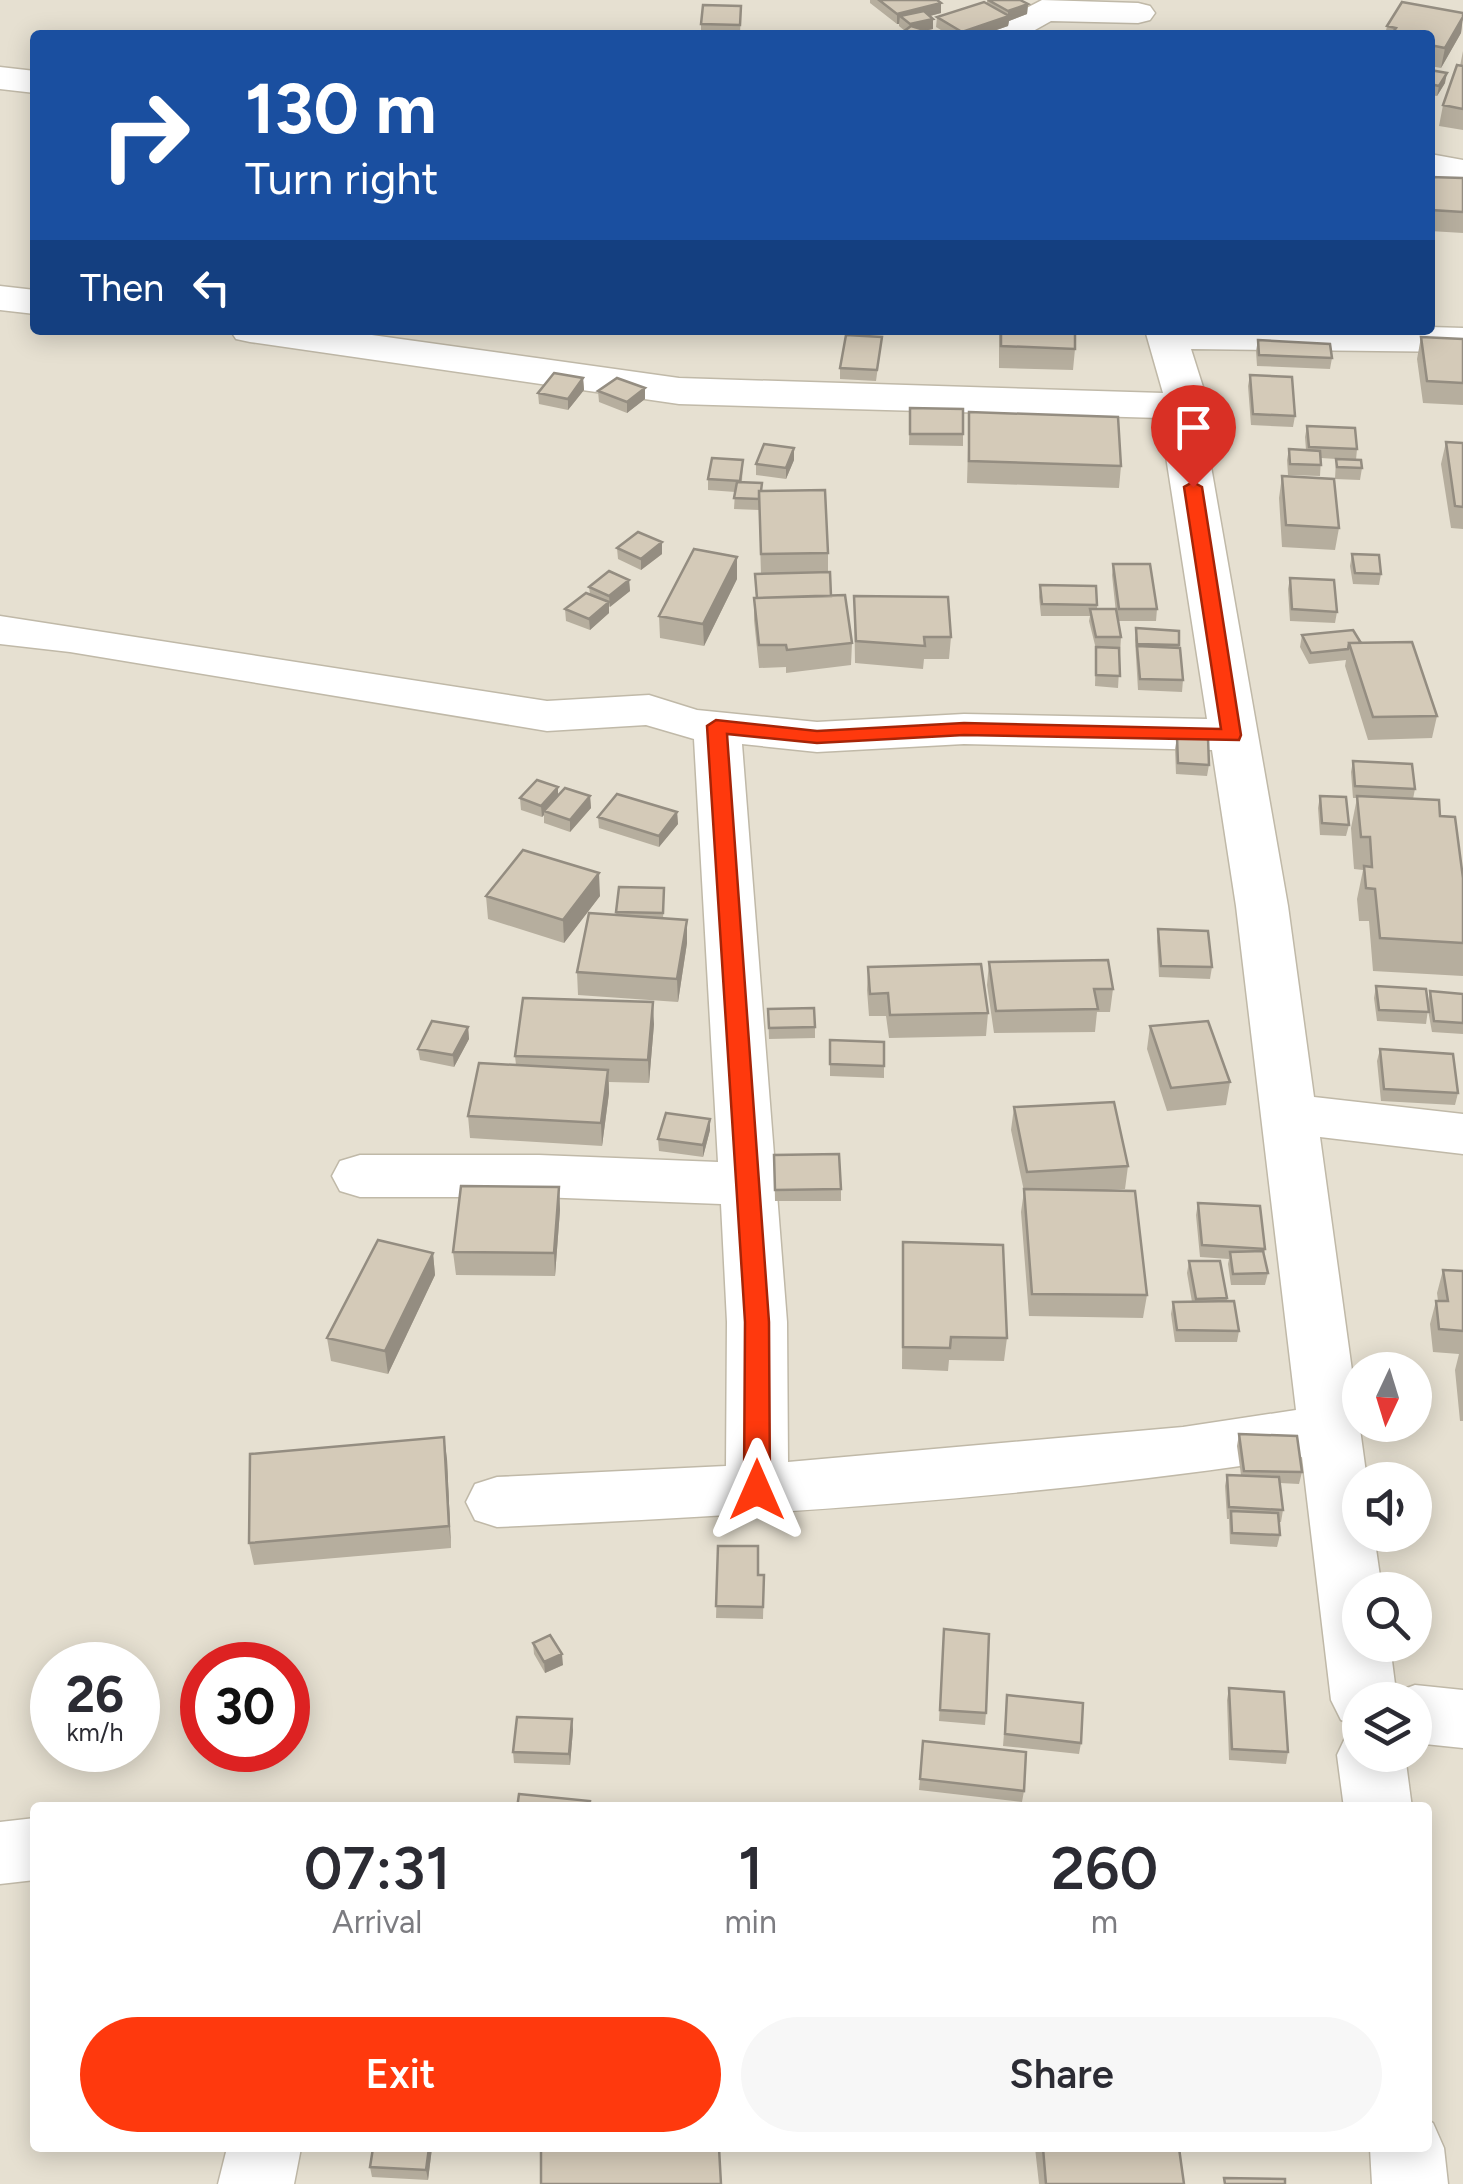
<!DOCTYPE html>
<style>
:root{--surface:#fff;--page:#f7f7f7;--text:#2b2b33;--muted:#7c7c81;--accent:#ff390d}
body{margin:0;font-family:Figtree,sans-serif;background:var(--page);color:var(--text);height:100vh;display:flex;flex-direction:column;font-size:38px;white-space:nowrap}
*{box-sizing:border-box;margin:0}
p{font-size:32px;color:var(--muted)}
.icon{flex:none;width:55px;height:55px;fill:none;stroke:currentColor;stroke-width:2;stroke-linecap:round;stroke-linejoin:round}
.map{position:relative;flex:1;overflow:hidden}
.side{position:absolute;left:30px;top:1802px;width:1402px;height:350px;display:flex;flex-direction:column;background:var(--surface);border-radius:10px;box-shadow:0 5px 25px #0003}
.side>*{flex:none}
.top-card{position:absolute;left:30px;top:30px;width:1405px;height:305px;border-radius:10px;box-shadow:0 5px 25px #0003;background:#1a4fa0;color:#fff;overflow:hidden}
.needle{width:65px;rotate:184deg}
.tools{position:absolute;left:1342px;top:1352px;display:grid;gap:20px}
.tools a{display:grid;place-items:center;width:90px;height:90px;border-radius:50%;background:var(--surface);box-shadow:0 5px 25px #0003;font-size:50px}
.speed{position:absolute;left:30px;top:1642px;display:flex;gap:20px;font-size:50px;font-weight:700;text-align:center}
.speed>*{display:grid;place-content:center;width:130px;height:130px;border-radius:50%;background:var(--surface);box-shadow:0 5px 25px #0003;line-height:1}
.speed small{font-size:25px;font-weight:400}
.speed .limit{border:15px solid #d22;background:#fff;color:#111}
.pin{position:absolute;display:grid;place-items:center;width:85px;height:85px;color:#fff;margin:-102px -42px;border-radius:50% 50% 50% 0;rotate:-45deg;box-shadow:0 0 10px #0007}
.pin .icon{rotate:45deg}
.me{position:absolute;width:110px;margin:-55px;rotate:0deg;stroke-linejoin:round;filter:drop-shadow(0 0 8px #0008)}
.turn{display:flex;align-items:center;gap:35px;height:210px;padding:0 50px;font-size:45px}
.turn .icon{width:130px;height:130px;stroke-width:2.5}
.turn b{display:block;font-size:70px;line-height:85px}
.then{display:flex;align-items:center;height:95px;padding:0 50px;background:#0003;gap:20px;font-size:38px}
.eta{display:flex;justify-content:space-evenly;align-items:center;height:170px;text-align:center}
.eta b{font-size:60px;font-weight:600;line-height:70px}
.action{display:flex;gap:20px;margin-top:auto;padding:20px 50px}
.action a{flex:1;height:115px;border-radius:60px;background:var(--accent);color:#fff;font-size:40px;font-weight:600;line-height:115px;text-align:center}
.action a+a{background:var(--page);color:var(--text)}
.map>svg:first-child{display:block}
.residential{fill:#e6e0d1;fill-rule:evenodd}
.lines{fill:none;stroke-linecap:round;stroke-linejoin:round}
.minor-casing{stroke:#c0b9a8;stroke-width:3}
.minor{fill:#fff;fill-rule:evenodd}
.wall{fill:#b6ae9e}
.shaded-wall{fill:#948d81}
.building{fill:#d4cab8;stroke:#948d81;stroke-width:2.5}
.route{fill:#ff390d;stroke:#a62508;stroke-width:2.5}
</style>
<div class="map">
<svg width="1463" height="2184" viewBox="0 0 1463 2184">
<rect width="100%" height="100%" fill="#f2eee3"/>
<path class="residential" d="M0 0H1463V2184H0ZM35 35H1430V330H35ZM1360 1370H1415V1425H1360ZM1360 1480H1415V1535H1360ZM1360 1590H1415V1645H1360ZM52 1665H138V1750H52ZM202 1665H288V1750H202ZM1360 1700H1415V1755H1360ZM35 1808H1428V2148H35Z"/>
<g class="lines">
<defs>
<path id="minor" d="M1042 0 1138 3 1150 6 1155 13 1150 20 1138 23 1051 21 1026 35H982L988 28Z
M0 67 35 71V93L0 89Z
M1430 154 1463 160V182L1430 176Z
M0 286 35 290V314L0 310Z
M1430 327 1463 328V352L1191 349 1209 406 1202 415 1288 906 1314 1097 1463 1114V1154L1320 1137 1367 1480H1360V1535H1374L1382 1590H1360V1645H1390L1396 1692 1415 1685 1463 1690V1748L1415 1743V1700H1360V1727L1341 1720 1331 1700 1302 1457C1036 1498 766 1515 497 1527L475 1520 466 1502 475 1484 497 1477 726 1466 727 1322 721 1204 539 1197H360L340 1191 332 1176 340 1161 360 1155H539L718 1162 694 739 646 725 547 731 70 652 0 644V616L547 701 649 695 697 710 817 722 964 714 1207 719 1160 418 679 404 250 342 236 339 230 330H336L679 378 1163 393 1145 330ZM742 744 817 752 964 744 1212 750 1236 906 1296 1410 1183 1427 788 1462 787 1322Z
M1360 1730V1755H1405L1412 1808H1344L1337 1755 1347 1734Z
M35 1818V1880L0 1884V1822Z
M1428 2120 1433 2123 1444 2148 1448 2184H1372L1370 2148H1428Z
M227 2148H301L294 2184H218Z"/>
</defs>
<use href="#minor" class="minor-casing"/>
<use href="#minor" class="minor"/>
</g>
<path class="wall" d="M870 0H937L941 3V13L930 16 933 19V29L925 31 931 32V35H899L905 31 899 26V24H897L870 3Z
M987 0 1028 4 1027 14 1009 21 1008 26 982 35H949L936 27 937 17 987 3Z
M741 6 740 35H701V24Z
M1463 13 1461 33 1441 68 1430 66V35H1385L1387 26Z
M1463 51V130L1439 126 1443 105 1460 66Z
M1430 70 1445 83 1437 96 1430 95Z
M1430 177 1463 178V233L1430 231Z
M999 330H1075V349L1073 370 999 368Z
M882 337 876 381 840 379V368Z
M1421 337 1463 339V405L1423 403 1417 359Z
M1258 340 1332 358 1330 369 1257 366 1256 351Z
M1250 375 1295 416 1293 427 1251 425 1248 386Z
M583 378 584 390 568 410 539 404 538 393Z
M598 391 645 399 627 413 599 402Z
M910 408 963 434V446L909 445Z
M969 412 1121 466 1119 488 967 483Z
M1307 426 1357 449 1356 460 1362 468 1360 480 1335 479 1336 459 1321 458 1320 476 1288 475 1287 460 1289 449 1306 450 1305 437Z
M1446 442 1463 443V529L1451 528 1441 464Z
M743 460 742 482 762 491 828 553V572L831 596 852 643 851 665 786 673V667L759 668 754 620V598H756L755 574H761L759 510 734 509 735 492 708 490V479Z
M794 460 786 479 756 475V464Z
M1282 476 1339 528 1335 550 1282 547 1279 498Z
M662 542V554L641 570 618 559 617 548Z
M1352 554 1381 574 1379 585 1353 584 1350 566Z
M737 557V579L704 646 660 638 659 616Z
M1113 564 1157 609 1156 621H1118L1121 637 1118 688 1095 686 1096 649 1089 621 1090 616H1041L1039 597 1040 585 1097 605V609L1116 613 1112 575Z
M1290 578 1337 612 1335 623 1290 621 1288 589Z
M629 580 630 591 609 607V613L590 630 566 621 565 609 590 594 589 587Z
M854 596 951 637 949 659H924L923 669 855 663Z
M1136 628 1179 631V648L1183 680 1182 692 1138 690 1135 640Z
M1302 635 1361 643 1437 716 1432 738 1368 740 1345 666 1346 660 1309 664 1300 647Z
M1177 737 1209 765 1207 776 1176 774 1175 749Z
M1353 761 1415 789 1413 799 1440 816 1463 878V976L1373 971 1369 921H1359L1357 899 1363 870 1354 869 1351 828 1357 798H1353L1351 772Z
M558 787V795L590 796 591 808 570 832 544 823V815L542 817 521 810 520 798Z
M1320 796 1349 825 1346 836 1320 835 1318 808Z
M677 812 678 824 659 847 599 828 598 817Z
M619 887 664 900 663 918 687 943 678 1002 578 995 577 972 616 915Z
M486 896H600L564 943 488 919Z
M1158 929 1212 967 1210 979 1159 977 1157 941Z
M989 962 1113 989 1110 1012H1097L1095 1032 994 1033 987 985Z
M868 967 988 1013 986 1036 889 1038 886 1016H869L867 990Z
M1376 986 1428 1002 1430 991 1463 994V1034L1432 1032 1428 1010 1426 1024 1377 1021 1374 998Z
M768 1009 815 1027V1038L769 1039Z
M654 1024 649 1083 609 1082V1093L602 1146 470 1138 468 1116 516 1065 515 1056Z
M1150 1026 1230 1082 1226 1105 1167 1111 1147 1049Z
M468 1027 469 1039 454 1067 420 1060 418 1049Z
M830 1040 884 1042V1078L830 1076Z
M1380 1049 1458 1093 1455 1105 1381 1101 1377 1061Z
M1014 1107 1128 1166 1125 1189 1105 1190 1147 1295 1143 1318 1029 1316 1021 1212 1024 1191 1011 1130Z
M710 1119V1130L703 1157 659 1151 658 1139Z
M774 1155 841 1189V1201H775Z
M559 1187 560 1210 555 1276 456 1275 453 1252Z
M1198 1203 1265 1249 1264 1254 1268 1273 1265 1285H1231L1228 1264 1229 1259 1200 1257 1196 1215Z
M903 1242 1007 1338 1004 1361 949 1360 948 1371 902 1369Z
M433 1253 435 1275 388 1374 331 1361 327 1338Z
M1189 1261 1227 1298V1301L1239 1331 1237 1342H1175L1171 1314 1173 1302H1192L1187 1273Z
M1443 1270 1463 1271V1421H1460L1455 1370 1459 1354 1433 1352 1430 1324 1436 1301H1438L1437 1293Z
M1239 1434 1302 1472 1299 1484 1280 1483 1283 1510 1281 1522H1279L1280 1535 1277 1547 1230 1544 1229 1519H1227L1225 1486 1227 1475H1241L1237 1446Z
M447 1459 451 1548 254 1565 249 1543Z
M718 1546 758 1575H764L763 1619 716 1618Z
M944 1629 986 1713 985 1725 939 1721Z
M533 1643 563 1665 545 1673 534 1654Z
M1229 1688 1288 1752 1286 1764 1229 1760 1227 1700Z
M1007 1695 1081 1743 1079 1754 1003 1746Z
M573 1730 570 1765 514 1763 513 1752Z
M923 1741 1024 1791 1022 1802 919 1790Z
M373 2148H432L428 2180 372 2177 370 2167Z
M1035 2148H1179L1184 2184H1039Z"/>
<path class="shaded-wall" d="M941 3V13L907 22 900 16 899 24H897V14Z
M1028 4 1027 14 1009 21 1008 26 982 35H962V32L1008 16V11Z
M1463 17 1461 33 1441 68 1445 48Z
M933 19V29L909 34 910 24Z
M1447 73 1445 83 1437 96 1439 86Z
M583 378 584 390 568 410V399Z
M645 388V399L627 413V402Z
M794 448V460L786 479V468Z
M662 542V554L641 570V559Z
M737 557V579L704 646 703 624Z
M629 580 630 591 610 607 609 596Z
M609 602V613L590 630 589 619Z
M558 787V799L544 811V815L542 817 541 806Z
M590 796 591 808 570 832V820Z
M677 812 678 824 659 847V836Z
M599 873 600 896 564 943 563 920Z
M687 920V943L678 1002 677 979Z
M653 1002 654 1024 649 1083 648 1060Z
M468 1027 469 1039 454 1067 453 1055Z
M608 1070 609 1093 602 1146 601 1123Z
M710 1119V1130L703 1157V1145Z
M559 1187 560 1210 555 1276 554 1253Z
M433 1253 435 1275 388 1374 385 1351Z
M444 1437 447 1459 451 1548 449 1526Z
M562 1654 563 1665 545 1673 544 1662Z
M572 1719 573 1730 570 1765 569 1754Z
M429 2148H432L428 2180 426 2170Z"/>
<path class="building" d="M879 0H937L941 3 897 14Z
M988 0H1020L1028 4 1008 11Z
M984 2 1009 16 962 32 937 17Z
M1402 2 1463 13V17L1445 48 1430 45V35H1391L1396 28 1387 26Z
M703 5 741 6 740 25 701 24Z
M924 11 933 19 910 24 900 16Z
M911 26 931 32 927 35H899Z
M1218 32 1260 34V35H1218Z
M1457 65 1463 66V109L1443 105Z
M1430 70 1447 73 1439 86 1430 84Z
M1430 177 1463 178V212L1431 210Z
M1001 330H1075V349L1001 346Z
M846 335 882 337 877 370 840 368Z
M1421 337 1463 339V383L1427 381Z
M1258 340 1330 344 1332 358 1259 355Z
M554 373 583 378 568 399 538 393Z
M1250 375 1292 377 1295 416 1253 414Z
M617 378 645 388 627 402 598 391Z
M910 408 963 409V434H910Z
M969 412 1118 417 1121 466 969 461Z
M1307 426 1355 428 1357 449 1309 447Z
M1446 442 1463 443V507L1455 506Z
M764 444 794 448 786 468 756 464Z
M1289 449 1320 451 1321 465 1290 464Z
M712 458 743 460 740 481 708 479Z
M1336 459 1361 460 1362 468 1337 467Z
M1282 476 1334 479 1339 528 1286 525Z
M737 482 762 483 761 491H759V499L734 498Z
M825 490 828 553 761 554 759 491Z
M638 532 662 542 641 559 617 548Z
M694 549 737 557 703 624 659 616Z
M1352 554 1379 555 1381 574 1355 573Z
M1113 564H1150L1157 609H1119Z
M609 571 629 580 609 596 589 587Z
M830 572 831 596 757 598 755 574Z
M1290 578 1334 580 1337 612 1292 609Z
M1040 585 1096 586 1097 605 1042 604Z
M586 593 609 602 589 619 565 609Z
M845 595 852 643 787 650 786 645H759L754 598Z
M854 596 948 597 951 637H924L925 646 856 641Z
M1090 609H1116L1121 637H1096Z
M1136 628 1179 631V645L1137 644Z
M1353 630 1361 643H1349L1348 649 1311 653 1302 635Z
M1412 642 1437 716 1373 717 1349 643Z
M1137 646 1180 648 1183 680 1140 679Z
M1096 647 1119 648 1120 676 1096 675Z
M1177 737 1208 738 1209 765 1178 763Z
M1353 761 1412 764 1415 789 1355 786Z
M537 780 558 787 541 806 520 798Z
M565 788 590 796 570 820 544 811Z
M617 794 677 812 659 836 598 817Z
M1320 796 1346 797 1349 825 1322 823Z
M1357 796 1439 800 1440 816 1455 817 1463 878V943L1380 938 1375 889 1366 888 1364 866 1372 867 1370 837H1361Z
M523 850 599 873 563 920 486 896Z
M619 887 664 888 663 913 616 912Z
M589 913 687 920 677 979 577 972Z
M1158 929 1208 931 1212 967 1161 966Z
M1108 960 1113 989H1094L1098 1009 996 1011 989 962Z
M981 964 988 1013 890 1015 888 993 870 994 868 967Z
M1376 986 1426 989 1429 1012 1379 1010Z
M1430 991 1463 994V1023L1434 1021Z
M523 998 653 1002 648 1060 515 1056Z
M814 1008 815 1027 769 1028 768 1009Z
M432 1021 468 1027 453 1055 418 1049Z
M1208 1021 1230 1082 1171 1088 1150 1026Z
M830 1040 884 1042V1066L830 1064Z
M1380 1049 1453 1054 1458 1093 1384 1089Z
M479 1063 608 1070 601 1123 468 1116Z
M1114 1102 1128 1166 1027 1172 1014 1107Z
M666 1113 710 1119 703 1145 658 1139Z
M839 1154 841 1189 775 1190 774 1155Z
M461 1186 559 1187 554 1253 453 1252Z
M1024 1189 1135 1191 1147 1295 1032 1294Z
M1198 1203 1260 1206 1265 1249 1202 1245Z
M378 1240 433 1253 385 1351 327 1338Z
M903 1242 1003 1245 1007 1338 951 1337 950 1348 903 1347Z
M1263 1251 1268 1273 1233 1274 1230 1252Z
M1189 1261H1220L1227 1298 1196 1299Z
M1443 1270 1463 1271V1331L1439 1329 1436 1301H1448Z
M1234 1301 1239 1331 1177 1330 1173 1302Z
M1239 1434 1297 1436 1302 1472 1244 1471Z
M444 1437 449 1526 249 1543 250 1454Z
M1227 1475 1279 1477 1283 1510 1229 1507Z
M1231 1511 1278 1513 1280 1535 1232 1533Z
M718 1546H758V1575H764L763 1607 716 1606Z
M944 1629 989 1634 986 1713 940 1710Z
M550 1635 562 1654 544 1662 533 1643Z
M1229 1688 1284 1692 1288 1752 1232 1749Z
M1007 1695 1083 1703 1081 1743 1005 1734Z
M517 1717 572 1719 569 1754 513 1752Z
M923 1741 1026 1752 1024 1791 920 1779Z
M519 1794 590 1801 589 1808H517Z
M373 2148H429L426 2170 370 2167Z
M541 2148H719L721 2184H541Z
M1043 2148H1179L1184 2184H1046Z
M1224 2178 1285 2179V2184H1225Z"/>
<path class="route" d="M1193 482 1202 487 1241 735 1239 740 964 735 817 743 727 734 769 1322 770 1490 766 1497 757 1500 748 1497 744 1490 745 1322 707 726 716 720 817 731 964 723 1221 729 1184 487Z"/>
</svg>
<div class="tools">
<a><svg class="needle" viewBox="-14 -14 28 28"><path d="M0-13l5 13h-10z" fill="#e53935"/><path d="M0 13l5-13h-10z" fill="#7c7c81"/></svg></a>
<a><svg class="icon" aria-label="sound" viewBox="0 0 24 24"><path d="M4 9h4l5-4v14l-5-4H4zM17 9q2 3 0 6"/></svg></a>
<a><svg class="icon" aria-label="search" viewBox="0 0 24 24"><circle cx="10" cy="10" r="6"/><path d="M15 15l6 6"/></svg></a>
<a><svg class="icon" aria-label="layers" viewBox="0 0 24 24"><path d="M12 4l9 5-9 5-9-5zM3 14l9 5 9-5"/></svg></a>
</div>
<div class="speed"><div>26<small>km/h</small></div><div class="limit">30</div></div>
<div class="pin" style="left:1193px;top:487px;background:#d93025"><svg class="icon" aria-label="arrive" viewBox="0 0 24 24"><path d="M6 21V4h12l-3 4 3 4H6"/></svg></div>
<svg class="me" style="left:757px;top:1490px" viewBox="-20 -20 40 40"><path d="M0-17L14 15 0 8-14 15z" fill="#ff390d" stroke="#fff" stroke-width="4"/></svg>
<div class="top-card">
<div class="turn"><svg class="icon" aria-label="right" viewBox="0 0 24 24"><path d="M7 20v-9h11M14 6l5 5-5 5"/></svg><div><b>130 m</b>Turn right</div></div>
<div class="then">Then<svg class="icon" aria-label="left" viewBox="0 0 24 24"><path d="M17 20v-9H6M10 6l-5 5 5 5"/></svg></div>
</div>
<section class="side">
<div class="eta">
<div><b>07:31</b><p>Arrival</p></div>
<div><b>1</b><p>min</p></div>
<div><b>260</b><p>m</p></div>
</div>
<div class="action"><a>Exit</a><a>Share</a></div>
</section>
</div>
